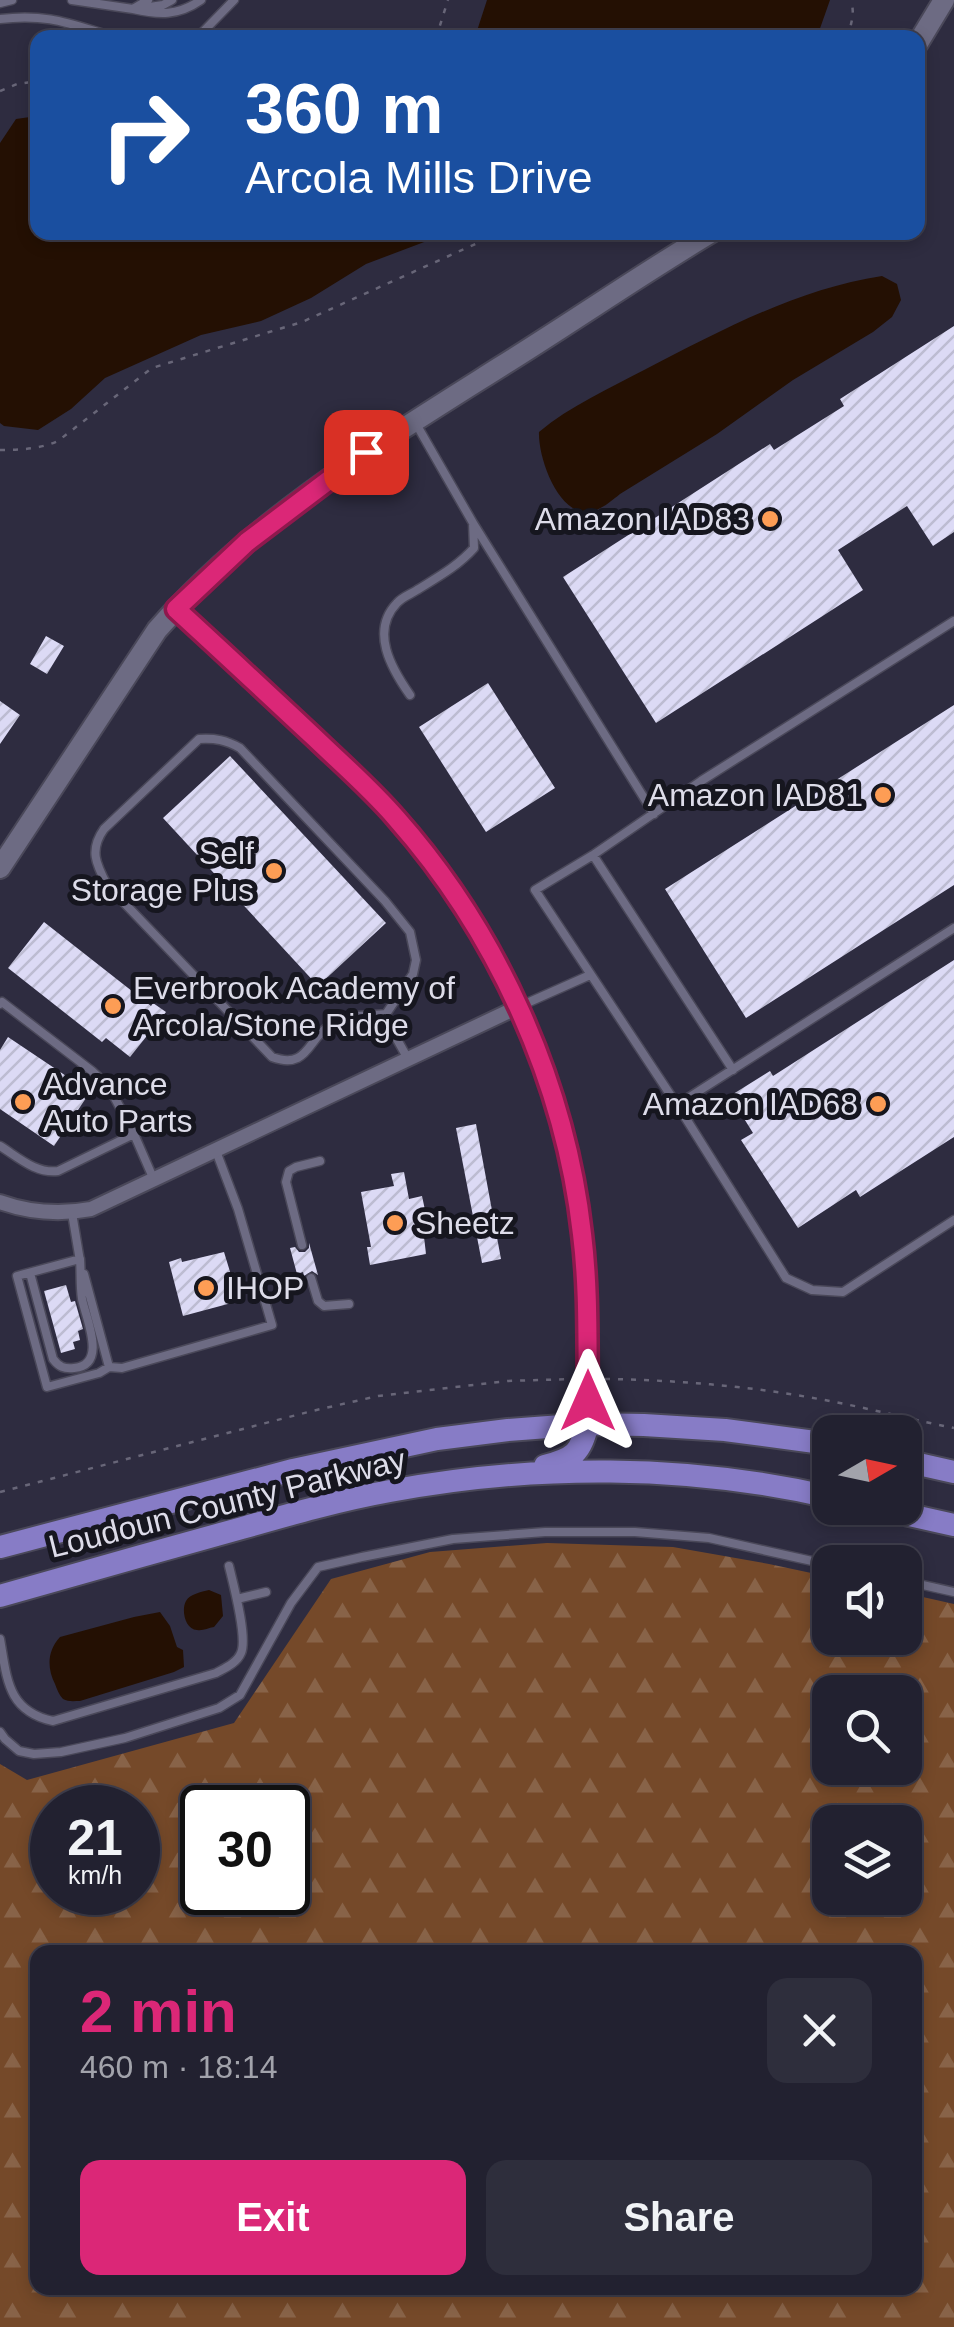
<!DOCTYPE html>
<meta charset="utf-8">
<style>
:root{--surface:#222130;--page:#2e2e3c;--text:#f1f3f6;--muted:#a2a3ab;--line:#3f3e4c;--accent:#db2777}
body{margin:0;font-family:Arial,sans-serif;background:var(--page);color:var(--text);height:100vh;display:flex;flex-direction:column;font-size:38px;white-space:nowrap}
*{box-sizing:border-box;margin:0}
p{font-size:32px;color:var(--muted)}
.icon{flex:none;width:55px;height:55px;fill:none;stroke:currentColor;stroke-width:2;stroke-linecap:round;stroke-linejoin:round}
.map{position:relative;flex:1;overflow:hidden}
.details{position:absolute;left:30px;top:1945px;width:892px;height:350px;display:flex;flex-direction:column;background:var(--surface);border-radius:20px;box-shadow:0 5px 15px #0003,0 0 0 2px var(--line)}
.details>*{flex:none}
.hud{position:absolute;left:30px;top:30px;width:895px;height:210px;border-radius:20px;box-shadow:0 5px 15px #0003,0 0 0 2px var(--line);background:#1a4fa0;color:#fff;overflow:hidden}
.needle{width:65px;rotate:81deg}
.fabs{position:absolute;left:812px;top:1415px;display:grid;gap:20px}
.fabs a{display:grid;place-items:center;width:110px;height:110px;border-radius:20px;background:var(--surface);box-shadow:0 5px 15px #0003,0 0 0 2px var(--line);font-size:50px}
.speed{position:absolute;left:30px;top:1785px;display:flex;gap:20px;font-size:50px;font-weight:700;text-align:center}
.speed>*{display:grid;place-content:center;width:130px;height:130px;border-radius:50%;background:var(--surface);box-shadow:0 5px 15px #0003,0 0 0 2px var(--line);line-height:1}
.speed small{font-size:25px;font-weight:400}
.speed .limit{border:5px solid #111;border-radius:15px;background:#fff;color:#111}
.pin{position:absolute;display:grid;place-items:center;width:85px;height:85px;color:#fff;margin:-42px;border-radius:20px;box-shadow:0 5px 15px #0006}
.me{position:absolute;width:110px;margin:-55px;rotate:0deg;stroke-linejoin:round;filter:drop-shadow(0 0 8px #0008)}
.turn{display:flex;align-items:center;gap:35px;height:210px;padding:0 50px;font-size:45px}
.turn .icon{width:130px;height:130px;stroke-width:2.5}
.turn b{display:block;font-size:70px;line-height:85px}
.round{display:grid;place-items:center;flex:none;width:105px;height:105px;border-radius:20px;background:var(--page)}
.summary{display:flex;align-items:center;justify-content:space-between;height:170px;padding:0 50px}
h1{font-size:60px;font-weight:600;line-height:75px;color:var(--accent)}
.primary-button{display:flex;gap:20px;margin-top:auto;padding:20px 50px}
.primary-button a{flex:1;height:115px;border-radius:20px;background:var(--accent);color:#fff;font-size:40px;font-weight:600;line-height:115px;text-align:center}
.primary-button a+a{background:var(--page);color:var(--text)}
.map>svg:first-child{display:block}
.forest{fill:url(#forest-firs);fill-rule:evenodd}
.water{fill:#241003}
.building{fill:url(#building-hatch)}
.lines{fill:none;stroke-linecap:round;stroke-linejoin:round}
.lane-casing{stroke:#4a4859;stroke-width:11}
.street-casing{stroke:#4a4859;stroke-width:18}
.secondary-casing{stroke:#4a4859;stroke-width:24}
.primary-casing{stroke:#4a4859;stroke-width:26}
.path{stroke:#686678;stroke-width:2.5;stroke-dasharray:5 8;stroke-linecap:butt}
.lane{stroke:#6d6b83;stroke-width:8}
.street{stroke:#6d6b83;stroke-width:14}
.secondary{stroke:#6d6b83;stroke-width:20}
.primary{stroke:#877cc6;stroke-width:22}
.route-casing{stroke:#8e194d;stroke-width:25}
.route{stroke:#db2777;stroke-width:18}
.poi-dot{fill:#fd9d55;stroke:#16161f;stroke-width:4}
.labels{text-anchor:middle;stroke-width:10;stroke-linejoin:round;paint-order:stroke}
.poi-label{font-size:32px;fill:#dddce9;stroke:#16161f;text-anchor:end}
.street-label{font-size:32px;fill:#dddce9;stroke:#16161f}
</style>
<div class="map">
<svg width="954" height="2327" viewBox="0 0 954 2327">
<defs>
<pattern id="forest-firs" width="22" height="20" patternUnits="userSpaceOnUse" patternTransform="scale(2.5)"><rect width="22" height="20" fill="#754929"/><path d="M5 1l3.5 6h-7zM16 11l3.5 6h-7z" fill="#886348"/></pattern>
<pattern id="building-hatch" width="6" height="6" patternUnits="userSpaceOnUse" patternTransform="scale(2.5)"><rect width="6" height="6" fill="#dcdaf5"/><path d="M-1 1l2-2M0 6l6-6M5 7l2-2" fill="none" stroke="#bdbcd2"/></pattern>
</defs>
<rect width="100%" height="100%" fill="#2e2c40"/>
<path class="forest" d="M547 1543 673 1547 769 1564 830 1577V1638H905V1593L954 1604V2327H0V1764L27 1780 234 1723 331 1579 430 1552ZM830 1692H905V1768H830ZM52 1808H138V1892H52ZM202 1808H288V1892H202ZM905 1822V1898H830V1822ZM915 1952V2288H38V1952Z"/>
<path class="water" d="M487 0H830L817 37H475Z
M37 116 38 232 448 233 366 264 311 298 261 321 201 335 105 378 71 409 38 430 4 426 0 423V143L16 119Z
M882 276 897 284 901 300 892 317 873 332 793 380 717 434 620 494C610 502 598 513 584 512 556 509 538 456 539 432 570 406 610 388 646 369 720 331 797 289 882 276Z
M209 1590 221 1595 223 1616 214 1627C208 1628 203 1631 197 1630 185 1629 181 1610 186 1601 190 1594 201 1592 209 1590Z
M160 1612 170 1626 177 1647 183 1650 184 1667 174 1672 80 1701C74 1701 68 1702 63 1699 59 1695 57 1689 55 1684 47 1668 47 1651 60 1637L134 1617Z"/>
<path class="building" d="M954 326V532L933 546 907 506 838 550 863 590 656 723 563 577 770 444 774 450 844 406 840 399Z
M46 636 64 646 47 674 30 664Z
M488 683 555 788 486 832 419 727Z
M0 701 20 715 0 744Z
M954 705V885L746 1018 665 889Z
M230 756 386 923 318 986 163 818Z
M44 922 151 1006 153 1003 166 1012 130 1057 106 1038 102 1042 8 968Z
M954 960V1137L860 1197 856 1190 798 1228 741 1140 753 1133 730 1096 770 1071 773 1076Z
M8 1037 90 1092 54 1146 0 1109V1050Z
M476 1124 501 1259 482 1263 456 1128Z
M404 1172 409 1199 422 1196 425 1210 421 1211 426 1254 370 1265 367 1247H371L361 1192 394 1186 391 1174Z
M309 1243 318 1275 312 1271 304 1276 303 1272 297 1274 290 1248 295 1247 299 1252H305L309 1248Z
M224 1252 239 1301 183 1316 169 1262 181 1258 182 1262Z
M66 1285 71 1302 75 1301 83 1329 78 1331 80 1340 73 1342 75 1349 61 1353 44 1291Z"/>
<g class="lines">
<defs>
<path id="lane" d="M72 0 133 9 148 0
M0 3 12 0
M143 8 163 5 172 0
M133 9C159 15 178 16 201 0
M0 19C50 13 72 25 118 38
M197 38 234 0
M473 523 654 814
M410 695C391 668 370 631 397 603 402 597 411 594 417 590 438 577 458 566 474 548L473 523 415 422
M593 855 701 781 954 621
M0 1004 2 1002 92 1071 109 1087 134 1134 154 1180
M518 1007 590 975
M386 1014C369 1016 345 1014 330 1025 307 1040 308 1070 272 1057L107 885C96 864 89 850 104 829L199 739C215 738 226 740 240 748L385 901 410 932 416 960 413 974 386 1014 389 1025 408 1059
M733 1070 593 855 535 890 685 1117 786 1278 812 1290 843 1292 954 1220
M677 1105 954 928
M0 1146C18 1157 36 1174 58 1171L134 1134
M72 1213 80 1261
M302 1245 286 1182 289 1171 296 1167 320 1161
M80 1259 17 1276 47 1387 99 1373 109 1367 122 1368 272 1325 238 1209 216 1151
M30 1273 53 1359C59 1367 64 1369 74 1368 108 1365 86 1319 82 1299 80 1286 81 1272 80 1259
M84 1274 109 1367
M311 1278 318 1301 324 1306 349 1304
M905 1581 954 1592
M237 1599 266 1592
M0 1639C7 1678 7 1711 53 1721L216 1673C225 1668 237 1663 241 1653 248 1638 233 1583 229 1566
M0 1732 5 1739 19 1751 34 1754 61 1752 125 1738 219 1708 240 1695 291 1603 318 1567 362 1557 453 1539 545 1532H635L709 1538 830 1565"/>
<path id="street" d="M176 609C223 652 269 695 315 738 344 766 375 793 401 824 491 929 553 1060 577 1197 590 1272 587 1348 588 1424
M0 1202C31 1213 59 1215 91 1209L518 1007"/>
<path id="secondary" d="M918 43 944 0
M0 868 157 630C253 520 378 444 500 367 571 323 640 275 712 232"/>
<path id="primary" d="M905 1461 954 1472
M545 1466C575 1458 580 1453 588 1424
M878 1508 954 1525
M0 1547 293 1470 437 1439 508 1430 588 1424 644 1425 725 1430 830 1444
M0 1596C81 1573 161 1550 242 1528 291 1514 340 1500 390 1491 535 1464 686 1464 830 1497"/>
</defs>
<use href="#lane" class="lane-casing"/>
<use href="#street" class="street-casing"/>
<use href="#secondary" class="secondary-casing"/>
<use href="#primary" class="primary-casing"/>
<path class="path" d="M436 38 448 0
M848 38 853 15 852 0
M0 91 17 84 38 81
M0 450C20 450 40 449 58 441L152 368 302 322 502 232
M605 1379C677 1380 748 1386 819 1399 864 1407 909 1419 954 1428
M0 1492 312 1411 378 1396 508 1381 572 1379"/>
<use href="#lane" class="lane"/>
<use href="#street" class="street"/>
<use href="#secondary" class="secondary"/>
<use href="#primary" class="primary"/>
</g>
<g class="lines">
<defs>
<path id="route" d="M366 452 247 542 176 609C223 652 269 695 315 738 342 764 371 789 396 818 497 932 565 1082 582 1234 589 1290 587 1346 588 1401"/>
</defs>
<use href="#route" class="route-casing"/>
<use href="#route" class="route"/>
</g>
<g class="poi-dot">
<circle cx="770" cy="519" r="10"/>
<circle cx="883" cy="795" r="10"/>
<circle cx="274" cy="871" r="10"/>
<circle cx="113" cy="1006" r="10"/>
<circle cx="23" cy="1102" r="10"/>
<circle cx="878" cy="1104" r="10"/>
<circle cx="395" cy="1223" r="10"/>
<circle cx="206" cy="1288" r="10"/>
</g>
<g class="labels">
<g class="poi-label">
<text x="750" y="530">Amazon IAD83</text>
<text x="863" y="806">Amazon IAD81</text>
<text x="254" y="864">Self<tspan x="254" dy="37">Storage Plus</tspan></text>
<text x="133" y="999" text-anchor="start">Everbrook Academy of<tspan x="133" dy="37">Arcola/Stone Ridge</tspan></text>
<text x="43" y="1095" text-anchor="start">Advance<tspan x="43" dy="37">Auto Parts</tspan></text>
<text x="858" y="1115">Amazon IAD68</text>
<text x="415" y="1234" text-anchor="start">Sheetz</text>
<text x="226" y="1299" text-anchor="start">IHOP</text>
</g>
<g class="street-label">
<text transform="translate(227 1503) rotate(-14)" y="11">Loudoun County Parkway</text>
</g>
</g>
</svg>
<div class="fabs">
<a><svg class="needle" viewBox="-14 -14 28 28"><path d="M0-13l5 13h-10z" fill="#e53935"/><path d="M0 13l5-13h-10z" fill="#a2a3ab"/></svg></a>
<a><svg class="icon" aria-label="sound" viewBox="0 0 24 24"><path d="M4 9h4l5-4v14l-5-4H4zM17 9q2 3 0 6"/></svg></a>
<a><svg class="icon" aria-label="search" viewBox="0 0 24 24"><circle cx="10" cy="10" r="6"/><path d="M15 15l6 6"/></svg></a>
<a><svg class="icon" aria-label="layers" viewBox="0 0 24 24"><path d="M12 4l9 5-9 5-9-5zM3 14l9 5 9-5"/></svg></a>
</div>
<div class="speed"><div>21<small>km/h</small></div><div class="limit">30</div></div>
<div class="pin" style="left:366px;top:452px;background:#d93025"><svg class="icon" aria-label="arrive" viewBox="0 0 24 24"><path d="M6 21V4h12l-3 4 3 4H6"/></svg></div>
<svg class="me" style="left:588px;top:1401px" viewBox="-20 -20 40 40"><path d="M0-17L14 15 0 8-14 15z" fill="#db2777" stroke="#fff" stroke-width="4"/></svg>
<div class="hud">
<div class="turn"><svg class="icon" aria-label="right" viewBox="0 0 24 24"><path d="M7 20v-9h11M14 6l5 5-5 5"/></svg><div><b>360 m</b>Arcola Mills Drive</div></div>
</div>
<section class="details">
<div class="summary"><div><h1>2 min</h1><p>460 m · 18:14</p></div><a class="round"><svg class="icon" aria-label="close" viewBox="0 0 24 24"><path d="M6 6l12 12M18 6L6 18"/></svg></a></div>
<div class="primary-button"><a>Exit</a><a>Share</a></div>
</section>
</div>
